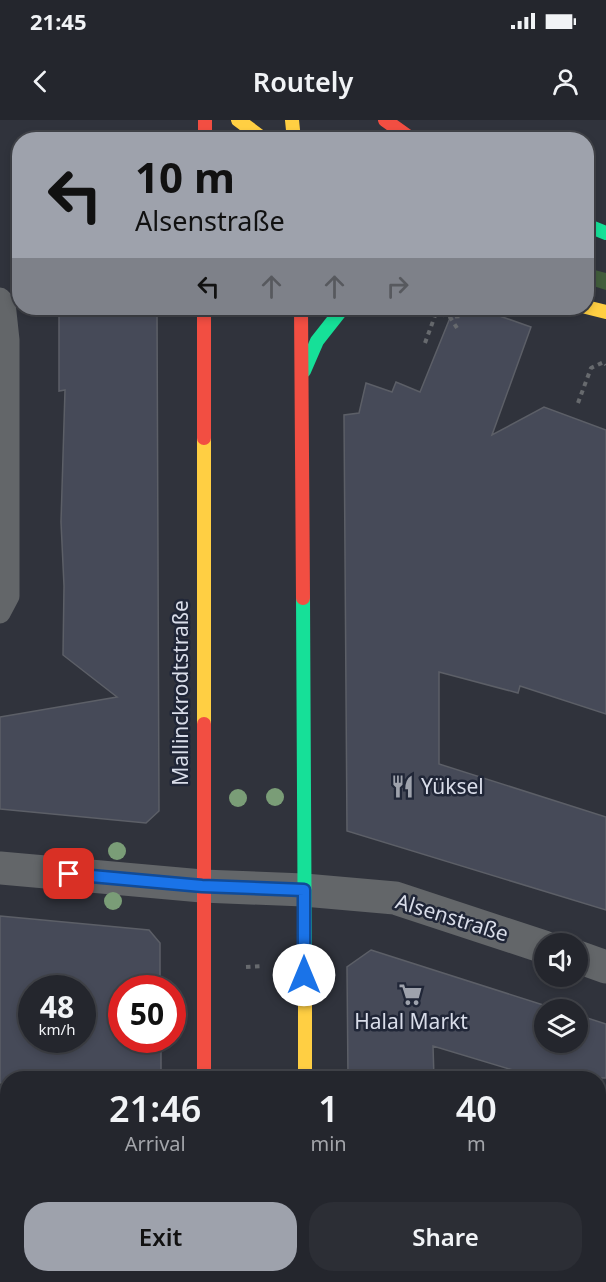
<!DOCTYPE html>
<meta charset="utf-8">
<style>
:root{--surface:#24262d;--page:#2c2e35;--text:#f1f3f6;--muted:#a3a5aa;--line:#414349;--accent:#9ea2ac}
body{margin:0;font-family:"Noto Sans",sans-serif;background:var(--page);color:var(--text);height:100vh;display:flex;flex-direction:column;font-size:22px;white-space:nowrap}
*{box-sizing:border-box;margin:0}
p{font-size:20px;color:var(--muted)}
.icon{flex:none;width:33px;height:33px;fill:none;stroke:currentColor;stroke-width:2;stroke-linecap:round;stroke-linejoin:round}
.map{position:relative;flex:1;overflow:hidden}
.details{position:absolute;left:0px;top:951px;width:606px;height:212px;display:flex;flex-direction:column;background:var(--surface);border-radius:24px 24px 0 0;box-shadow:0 3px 9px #0003,0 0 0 2px var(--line)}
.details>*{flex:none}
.banner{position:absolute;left:12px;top:12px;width:582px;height:183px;border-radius:24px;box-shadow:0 3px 9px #0003,0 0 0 2px var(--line);background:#9ea2ac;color:#111;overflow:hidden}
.tools{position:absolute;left:534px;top:813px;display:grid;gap:12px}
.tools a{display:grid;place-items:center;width:54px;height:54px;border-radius:50%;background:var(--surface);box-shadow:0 3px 9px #0003,0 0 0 2px var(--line);font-size:30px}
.speed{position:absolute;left:18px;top:855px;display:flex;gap:12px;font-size:30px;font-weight:700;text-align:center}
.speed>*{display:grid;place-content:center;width:78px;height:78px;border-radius:50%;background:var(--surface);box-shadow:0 3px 9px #0003,0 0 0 2px var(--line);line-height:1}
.speed small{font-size:15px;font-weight:400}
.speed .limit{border:9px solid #d22;background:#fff;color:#111}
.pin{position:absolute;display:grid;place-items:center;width:51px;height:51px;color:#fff;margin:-26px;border-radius:12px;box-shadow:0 3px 9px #0006}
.me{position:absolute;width:66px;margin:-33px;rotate:0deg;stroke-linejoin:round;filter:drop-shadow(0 0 4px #0008)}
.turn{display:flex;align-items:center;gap:21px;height:126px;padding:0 24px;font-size:27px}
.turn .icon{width:78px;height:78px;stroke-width:2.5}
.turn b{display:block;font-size:42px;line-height:51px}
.lanes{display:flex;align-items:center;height:57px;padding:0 24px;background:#0003;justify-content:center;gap:30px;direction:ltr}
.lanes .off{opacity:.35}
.eta{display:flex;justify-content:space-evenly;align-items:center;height:102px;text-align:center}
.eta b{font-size:36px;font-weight:600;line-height:42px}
.button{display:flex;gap:12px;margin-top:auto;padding:12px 24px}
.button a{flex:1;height:69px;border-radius:24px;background:var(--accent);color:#111;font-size:24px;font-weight:600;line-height:69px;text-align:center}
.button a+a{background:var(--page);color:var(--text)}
.status{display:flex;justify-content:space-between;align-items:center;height:42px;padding:0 30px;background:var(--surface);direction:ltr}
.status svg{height:16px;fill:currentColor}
header{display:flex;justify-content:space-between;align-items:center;height:78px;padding:0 24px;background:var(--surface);font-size:27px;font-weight:600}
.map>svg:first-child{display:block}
.green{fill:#415d3c}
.building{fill:#464a58;stroke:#5c5f67;stroke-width:1.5;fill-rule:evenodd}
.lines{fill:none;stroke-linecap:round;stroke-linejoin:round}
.path{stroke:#676a6e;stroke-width:4;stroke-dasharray:4.5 4.5;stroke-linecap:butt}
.lane{stroke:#636669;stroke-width:21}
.street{stroke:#636669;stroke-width:33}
.fast{stroke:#16e098;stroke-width:14}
.slow{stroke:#ffcf43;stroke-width:14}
.jam{stroke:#f24e42;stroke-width:14}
.tree{fill:#7a9d77}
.route-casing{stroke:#114b97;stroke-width:15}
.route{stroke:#1a73e8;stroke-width:10}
.labels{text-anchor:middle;stroke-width:5;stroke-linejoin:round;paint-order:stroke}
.street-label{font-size:21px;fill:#d9dde9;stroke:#202637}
.poi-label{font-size:21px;fill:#d9dde9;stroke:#202637;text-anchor:start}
</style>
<div class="status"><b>21:45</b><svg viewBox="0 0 49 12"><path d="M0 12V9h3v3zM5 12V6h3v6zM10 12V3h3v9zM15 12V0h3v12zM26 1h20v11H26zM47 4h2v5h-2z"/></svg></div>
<header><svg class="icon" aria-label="back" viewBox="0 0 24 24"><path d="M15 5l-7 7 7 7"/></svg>Routely<svg class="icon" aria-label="person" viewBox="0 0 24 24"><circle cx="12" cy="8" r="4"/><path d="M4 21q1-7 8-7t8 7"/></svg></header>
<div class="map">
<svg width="606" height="1162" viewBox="0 0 606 1162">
<rect width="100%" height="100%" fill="#30333c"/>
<path class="green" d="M587 148 606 153V170L587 164Z"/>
<path class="building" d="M59 188H157L159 691 146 703 0 689V597L117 577 63 535 64 466 61 402 65 270 59 271Z
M454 188H477L531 207 492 315 544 287 606 310V594L520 566 518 573 439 552V644L606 697V790L347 711 344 295 359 293 366 263 392 272 396 262 420 272Z
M0 796 149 810 160 823V868H122V920H161V958H8V963H0ZM32 868H82V920H32Z
M371 830 559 890H544V922H578V895L606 904V958H539L433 926 434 958H348L347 847Z"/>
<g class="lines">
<path class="path" d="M518 20 516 17 528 13
M457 208 450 197 462 196
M425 223 436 193 450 197
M578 283 591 248 604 242 606 245
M246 847 263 846"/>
<path class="lane" d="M0 178 5 183 9 220V476L0 493"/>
<path class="street" d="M0 748 202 766 304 770 395 778 544 827
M578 837 606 847"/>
<path class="fast" d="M586 105 606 113
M304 251 317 221 343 188
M303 478 305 866
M306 1155V1162"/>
<path class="slow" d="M238 0 265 20
M292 0 294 20
M586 187 606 192
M204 318V604
M305 866V958"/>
<path class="jam" d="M205 0V20
M385 0 413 20
M204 188V318
M301 188 303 478
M204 604V958
M204 1155V1162"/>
</g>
<g class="tree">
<circle cx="275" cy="677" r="9"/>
<circle cx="238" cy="678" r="9"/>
<circle cx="117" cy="731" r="9"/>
<circle cx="113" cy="781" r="9"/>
</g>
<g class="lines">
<defs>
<path id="route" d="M69 754 202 766 304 770V855"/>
</defs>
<use href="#route" class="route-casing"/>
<use href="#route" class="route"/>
</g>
<defs>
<symbol id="restaurant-bare" viewBox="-9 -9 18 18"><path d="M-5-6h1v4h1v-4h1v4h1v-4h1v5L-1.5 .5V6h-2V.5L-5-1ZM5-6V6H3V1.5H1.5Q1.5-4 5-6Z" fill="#9ea2ac" stroke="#202637" stroke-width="2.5" paint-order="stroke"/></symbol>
<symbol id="supermarket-bare" viewBox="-9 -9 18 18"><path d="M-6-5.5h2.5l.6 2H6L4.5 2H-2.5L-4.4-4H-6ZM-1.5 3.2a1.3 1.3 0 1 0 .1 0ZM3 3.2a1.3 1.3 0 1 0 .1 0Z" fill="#9ea2ac" stroke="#202637" stroke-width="2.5" paint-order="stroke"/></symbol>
</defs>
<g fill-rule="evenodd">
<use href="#restaurant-bare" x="386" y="650" width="33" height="33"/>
<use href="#supermarket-bare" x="394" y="858" width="33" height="33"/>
</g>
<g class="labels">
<g class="street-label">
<text transform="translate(181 573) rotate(-90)" y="7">Mallinckrodtstraße</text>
<text transform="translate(452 798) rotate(17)" y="7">Alsenstraße</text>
</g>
<g class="poi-label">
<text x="421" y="674">Yüksel</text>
<text x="411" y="909" text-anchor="middle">Halal Markt</text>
</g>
</g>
</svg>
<div class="tools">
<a><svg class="icon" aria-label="sound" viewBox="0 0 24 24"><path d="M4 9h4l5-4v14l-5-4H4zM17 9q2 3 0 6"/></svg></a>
<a><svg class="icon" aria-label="layers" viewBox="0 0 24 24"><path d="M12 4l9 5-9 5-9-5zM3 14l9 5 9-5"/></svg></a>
</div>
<div class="speed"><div>48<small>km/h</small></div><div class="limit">50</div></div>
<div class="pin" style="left:69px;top:754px;background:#d93025"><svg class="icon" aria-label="arrive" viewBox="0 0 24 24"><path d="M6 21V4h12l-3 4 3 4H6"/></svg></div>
<svg class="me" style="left:304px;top:855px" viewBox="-20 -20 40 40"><circle r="19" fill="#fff"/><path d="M0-13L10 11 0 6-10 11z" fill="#1a73e8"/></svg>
<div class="banner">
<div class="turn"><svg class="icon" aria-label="left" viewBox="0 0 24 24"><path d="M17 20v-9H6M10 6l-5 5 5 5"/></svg><div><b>10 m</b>Alsenstraße</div></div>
<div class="lanes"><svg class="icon" aria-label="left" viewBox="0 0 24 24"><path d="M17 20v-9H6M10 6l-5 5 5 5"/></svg><svg class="icon off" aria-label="ahead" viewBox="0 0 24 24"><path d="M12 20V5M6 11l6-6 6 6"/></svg><svg class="icon off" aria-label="ahead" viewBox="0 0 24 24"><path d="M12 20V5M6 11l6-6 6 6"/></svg><svg class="icon off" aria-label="right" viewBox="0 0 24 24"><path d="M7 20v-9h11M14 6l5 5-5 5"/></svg></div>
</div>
<section class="details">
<div class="eta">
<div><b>21:46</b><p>Arrival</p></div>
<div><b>1</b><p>min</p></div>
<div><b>40</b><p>m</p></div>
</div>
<div class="button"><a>Exit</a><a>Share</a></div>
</section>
</div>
